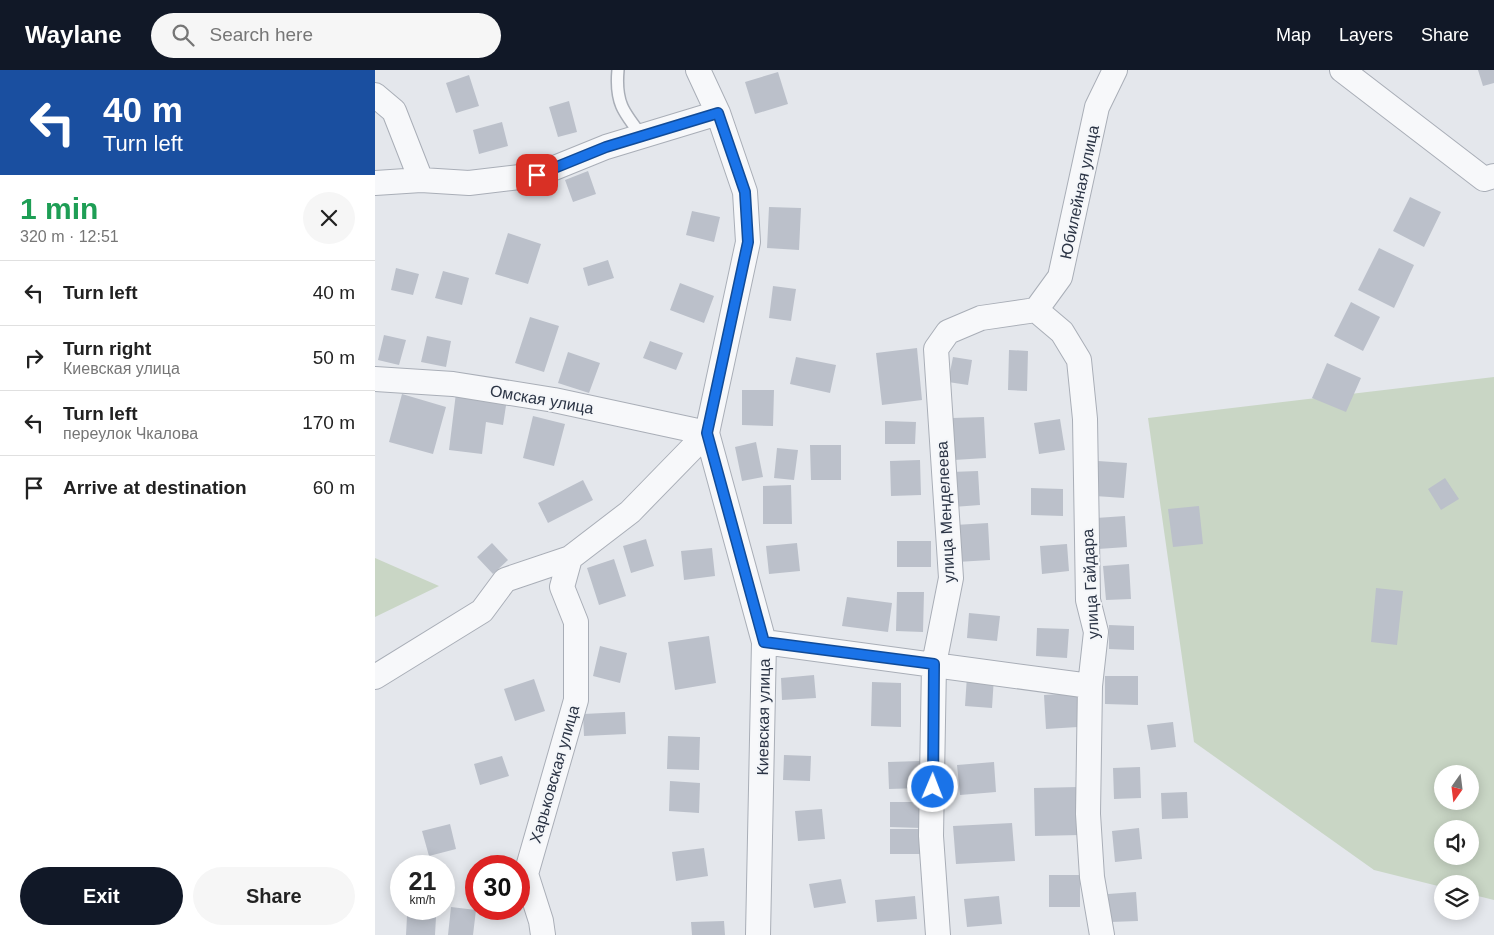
<!DOCTYPE html>
<meta charset="utf-8">
<style>
:root{--surface:#fff;--page:#f6f6f6;--text:#222;--muted:#767676;--line:#e0e0e0;--accent:#111827}
body{margin:0;font-family:Arial,sans-serif;background:var(--page);color:var(--text);height:100vh;display:flex;flex-direction:column;font-size:19px;white-space:nowrap}
*{box-sizing:border-box;margin:0}
p{font-size:16px;color:var(--muted)}
.icon{flex:none;width:28px;height:28px;fill:none;stroke:currentColor;stroke-width:2;stroke-linecap:round;stroke-linejoin:round}
.map{position:relative;flex:1;overflow:hidden}
.sheet{display:flex;flex-direction:column;background:var(--surface);width:375px}
.sheet>*{flex:none}
.top-card{background:#1a4fa0;color:#fff;overflow:hidden}
.needle{width:32px;rotate:194deg}
.fabs{position:absolute;left:1059px;top:695px;display:grid;gap:10px}
.fabs a{display:grid;place-items:center;width:45px;height:45px;border-radius:50%;background:var(--surface);box-shadow:0 2px 12px #0003;font-size:25px}
.speed{position:absolute;left:15px;top:785px;display:flex;gap:10px;font-size:25px;font-weight:700;text-align:center}
.speed>*{display:grid;place-content:center;width:65px;height:65px;border-radius:50%;background:var(--surface);box-shadow:0 2px 12px #0003;line-height:1}
.speed small{font-size:12px;font-weight:400}
.speed .limit{border:8px solid #d22;background:#fff;color:#111}
.pin{position:absolute;display:grid;place-items:center;width:42px;height:42px;color:#fff;margin:-21px;border-radius:10px;box-shadow:0 2px 8px #0006}
.me{position:absolute;width:55px;margin:-28px;rotate:1deg;stroke-linejoin:round;filter:drop-shadow(0 0 4px #0008)}
.turn{display:flex;align-items:center;gap:18px;height:105px;padding:0 20px;font-size:22px}
.turn .icon{width:65px;height:65px;stroke-width:2.5}
.turn b{display:block;font-size:35px;line-height:42px}
.round{display:grid;place-items:center;flex:none;width:52px;height:52px;border-radius:26px;background:var(--page)}
.headline{display:flex;align-items:center;justify-content:space-between;height:85px;padding:0 20px}
h1{font-size:30px;font-weight:600;line-height:38px;color:#1e9e55}
.primary-button{display:flex;gap:10px;margin-top:auto;padding:10px 20px}
.primary-button a{flex:1;height:58px;border-radius:30px;background:var(--accent);color:#fff;font-size:20px;font-weight:600;line-height:58px;text-align:center}
.primary-button a+a{background:var(--page);color:var(--text)}
ul{padding:0;list-style:none}
li{display:flex;align-items:center;gap:15px;height:65px;padding:0 20px;border-top:1px solid var(--line)}
li div{flex:1}
li b{display:block;font-size:19px}
li em{font-style:normal}
header{display:flex;align-items:center;gap:30px;box-sizing:border-box;height:70px;padding:0 25px;background:var(--accent);color:#fff}
header strong{font-size:24px}
nav{display:flex;gap:28px;margin-inline-start:auto;font-size:18px}
.search{width:350px;height:45px;background:var(--page);display:flex;align-items:center;gap:12px;box-sizing:border-box;padding:0 18px;border-radius:28px;color:var(--muted);font-size:19px}
main{display:flex;flex:1;min-height:0}
.map>svg:first-child{display:block}
.green{fill:#c9d6c5;fill-rule:evenodd}
.building{fill:#bbc0ca}
.lines{fill:none;stroke-linecap:round;stroke-linejoin:round}
.service-casing{stroke:#a9aeb7;stroke-width:14}
.minor-casing{stroke:#a9aeb7;stroke-width:26}
.service{stroke:#f7f8fa;stroke-width:11}
.minor{stroke:#f7f8fa;stroke-width:24}
.route-casing{stroke:#114b97;stroke-width:12}
.route{stroke:#1a73e8;stroke-width:9}
.labels{text-anchor:middle;stroke-width:4;stroke-linejoin:round;paint-order:stroke}
.street-label{font-size:16px;fill:#2b3445;stroke:#f4f6f9}
</style>
<header>
<strong>Waylane</strong>
<div class="search"><svg class="icon" aria-label="search" viewBox="0 0 24 24"><circle cx="10" cy="10" r="6"/><path d="M15 15l6 6"/></svg>Search here</div>
<nav><a>Map</a><a>Layers</a><a>Share</a></nav>
</header>
<main>
<section class="sheet">
<div class="top-card">
<div class="turn"><svg class="icon" aria-label="left" viewBox="0 0 24 24"><path d="M17 20v-9H6M10 6l-5 5 5 5"/></svg><div><b>40 m</b>Turn left</div></div>
</div>
<div class="headline"><div><h1>1 min</h1><p>320 m · 12:51</p></div><a class="round"><svg class="icon" aria-label="close" viewBox="0 0 24 24"><path d="M6 6l12 12M18 6L6 18"/></svg></a></div>
<ul>
<li><svg class="icon" aria-label="left" viewBox="0 0 24 24"><path d="M17 20v-9H6M10 6l-5 5 5 5"/></svg><div><b>Turn left</b></div><em>40 m</em></li>
<li><svg class="icon" aria-label="right" viewBox="0 0 24 24"><path d="M7 20v-9h11M14 6l5 5-5 5"/></svg><div><b>Turn right</b><p>Киевская улица</p></div><em>50 m</em></li>
<li><svg class="icon" aria-label="left" viewBox="0 0 24 24"><path d="M17 20v-9H6M10 6l-5 5 5 5"/></svg><div><b>Turn left</b><p>переулок Чкалова</p></div><em>170 m</em></li>
<li><svg class="icon" aria-label="arrive" viewBox="0 0 24 24"><path d="M6 21V4h12l-3 4 3 4H6"/></svg><div><b>Arrive at destination</b></div><em>60 m</em></li>
</ul>
<div class="primary-button"><a>Exit</a><a>Share</a></div>
</section>
<div class="map">
<svg width="1119" height="865" viewBox="0 0 1119 865">
<rect width="100%" height="100%" fill="#e4e7ec"/>
<path class="green" d="M1119 307V830L1095 824V814H1068L1067 817 999 800 819 672 773 348ZM1068 704H1095V731H1068ZM1068 759H1095V786H1068Z
M0 488 64 516 0 547Z"/>
<path class="building" d="M1103 0H1119V13L1108 16Z
M403 2 413 34 380 44 370 12Z
M94 5 104 36 81 43 71 13Z
M194 31 202 62 183 67 174 37Z
M127 52 133 76 104 84 98 60Z
M213 101 221 124 198 132 190 110Z
M1035 127 1066 142 1049 177 1018 161Z
M394 137 426 138 424 180 392 178Z
M317 141 345 147 339 172 311 165Z
M133 163 166 174 153 214 120 204Z
M1004 178 1039 195 1019 238 983 220Z
M233 190 239 208 213 216 208 198Z
M21 198 44 204 38 225 16 220Z
M68 201 94 208 87 235 60 228Z
M305 213 339 226 329 253 295 240Z
M398 216 421 219 416 251 394 248Z
M976 232 1005 247 988 281 959 266Z
M155 247 184 256 169 302 140 293Z
M9 265 31 270 24 295 3 290Z
M52 266 76 271 71 297 46 292Z
M275 271 308 283 301 300 268 288Z
M542 278 547 330 507 335 501 283Z
M634 280 653 281 652 321 633 320Z
M193 282 225 293 214 323 183 313Z
M421 287 461 295 455 323 415 314Z
M578 287 597 290 593 315 573 312Z
M952 293 986 308 971 342 937 328Z
M367 320H399L398 356 367 355Z
M81 323 132 329 128 355 111 352 107 384 74 380Z
M27 324 71 337 58 384 14 372Z
M158 346 190 354 179 396 148 388Z
M609 347 611 388 579 390 577 348Z
M685 349 690 380 664 384 659 353Z
M510 351 541 352 540 374H510Z
M381 372 388 407 367 411 360 377Z
M435 375H466V410H436Z
M402 378 423 380 419 410 399 408Z
M545 390 546 425 516 426 515 391Z
M723 391 752 393 749 428 720 426Z
M603 401 605 435 578 437 576 402Z
M1070 408 1084 429 1066 440 1053 419Z
M208 410 218 430 173 453 163 433Z
M416 415 417 454H388V416Z
M656 418 688 419V446L656 445Z
M824 436 828 474 798 477 793 439Z
M750 446 752 477 723 479 721 448Z
M613 453 615 490 582 492 580 455Z
M271 469 279 496 256 503 248 476Z
M522 471H556V497H522Z
M117 473 133 490 118 504 102 487Z
M422 473 425 501 394 504 391 476Z
M692 474 694 501 667 504 665 476Z
M337 478 340 506 309 510 306 481Z
M239 489 251 526 224 535 212 498Z
M754 494 756 529 731 530 728 496Z
M1001 518 1028 521 1022 575 996 572Z
M522 522H549L548 562 521 561Z
M472 527 517 533 513 562 467 556Z
M594 543 625 546 622 571 592 568Z
M734 555 759 556V580L734 579Z
M662 558 694 559 692 588 661 586Z
M334 566 341 613 300 620 293 572Z
M225 576 252 583 245 613 218 606Z
M439 605 441 628 407 630 406 608Z
M592 606 619 607 617 638 590 636Z
M730 606H763V635L730 634Z
M159 609 170 641 140 651 129 619Z
M497 612 526 613V657L496 656Z
M702 623 703 657 671 659 669 625Z
M250 642 251 664 209 666 208 644Z
M798 652 801 677 776 680 772 655Z
M293 666 325 667 324 700 292 699Z
M409 685 436 686 435 711 408 710Z
M127 686 134 706 105 715 99 694Z
M545 691 546 718 514 719 513 692Z
M619 692 621 722 585 725 582 695Z
M765 697 766 728 739 729 738 698Z
M295 711 325 713 324 743 294 741Z
M703 717 705 765 660 766 659 718Z
M812 722 813 748 787 749 786 723Z
M515 732H547V758L515 757Z
M447 739 450 769 423 771 420 741Z
M637 753 640 791 581 794 578 756Z
M75 754 81 779 54 786 47 761Z
M764 758 767 789 740 792 737 761Z
M515 759H546V784H515Z
M329 778 333 806 301 811 297 782Z
M674 805H705V837H674Z
M466 809 471 833 439 838 434 814Z
M761 822 763 851 735 852 733 824Z
M540 826 542 849 502 852 500 830Z
M624 826 627 854 592 857 589 829Z
M76 837 101 840 98 865H73Z
M32 846 61 847 60 865H31Z
M349 851 350 865H317L316 852Z"/>
<g class="lines">
<defs>
<path id="service" d="M243 0C240 32 248 42 267 66"/>
<path id="minor" d="M323 0 343 43 370 122 373 172 332 363 389 572 383 865
M967 0 1109 109 1119 106
M0 25 19 41 46 110
M0 113 46 110 94 113 162 105 231 77 343 43
M661 240 687 262 704 290 710 349 713 530 721 562 715 616 713 744 717 807 727 865
M661 240 685 207 722 37 740 0
M0 309 78 314 179 330 332 363
M389 572 715 616
M0 607 107 541 130 510 195 488
M168 865 166 851 151 804 201 630V552L187 517 195 488 255 442 332 363
M563 865 556 766 559 594 576 508 561 279 573 262 606 248 661 240"/>
</defs>
<use href="#service" class="service-casing"/>
<use href="#minor" class="minor-casing"/>
<use href="#service" class="service"/>
<use href="#minor" class="minor"/>
</g>
<g class="lines">
<defs>
<path id="route" d="M162 105 231 77 343 43 370 122 373 172 332 363 389 572 559 594 558 717"/>
</defs>
<use href="#route" class="route-casing"/>
<use href="#route" class="route"/>
</g>
<g class="labels">
<g class="street-label">
<text transform="translate(704 122) rotate(-78)" y="6">Юбилейная улица</text>
<text transform="translate(167 329) rotate(10)" y="6">Омская улица</text>
<text transform="translate(570 442) rotate(-93)" y="6">улица Менделеева</text>
<text transform="translate(715 514) rotate(-93)" y="6">улица Гайдара</text>
<text transform="translate(388 647) rotate(-89)" y="6">Киевская улица</text>
<text transform="translate(179 704) rotate(-74)" y="6">Харьковская улица</text>
</g>
</g>
</svg>
<div class="fabs">
<a><svg class="needle" viewBox="-14 -14 28 28"><path d="M0-13l5 13h-10z" fill="#e53935"/><path d="M0 13l5-13h-10z" fill="#767676"/></svg></a>
<a><svg class="icon" aria-label="sound" viewBox="0 0 24 24"><path d="M4 9h4l5-4v14l-5-4H4zM17 9q2 3 0 6"/></svg></a>
<a><svg class="icon" aria-label="layers" viewBox="0 0 24 24"><path d="M12 4l9 5-9 5-9-5zM3 14l9 5 9-5"/></svg></a>
</div>
<div class="speed"><div>21<small>km/h</small></div><div class="limit">30</div></div>
<div class="pin" style="left:162px;top:105px;background:#d93025"><svg class="icon" aria-label="arrive" viewBox="0 0 24 24"><path d="M6 21V4h12l-3 4 3 4H6"/></svg></div>
<svg class="me" style="left:558px;top:717px" viewBox="-20 -20 40 40"><circle r="17" fill="#1a73e8" stroke="#fff" stroke-width="3"/><path d="M0-11L8 9 0 5-8 9z" fill="#fff"/></svg>
</div>
</main>
